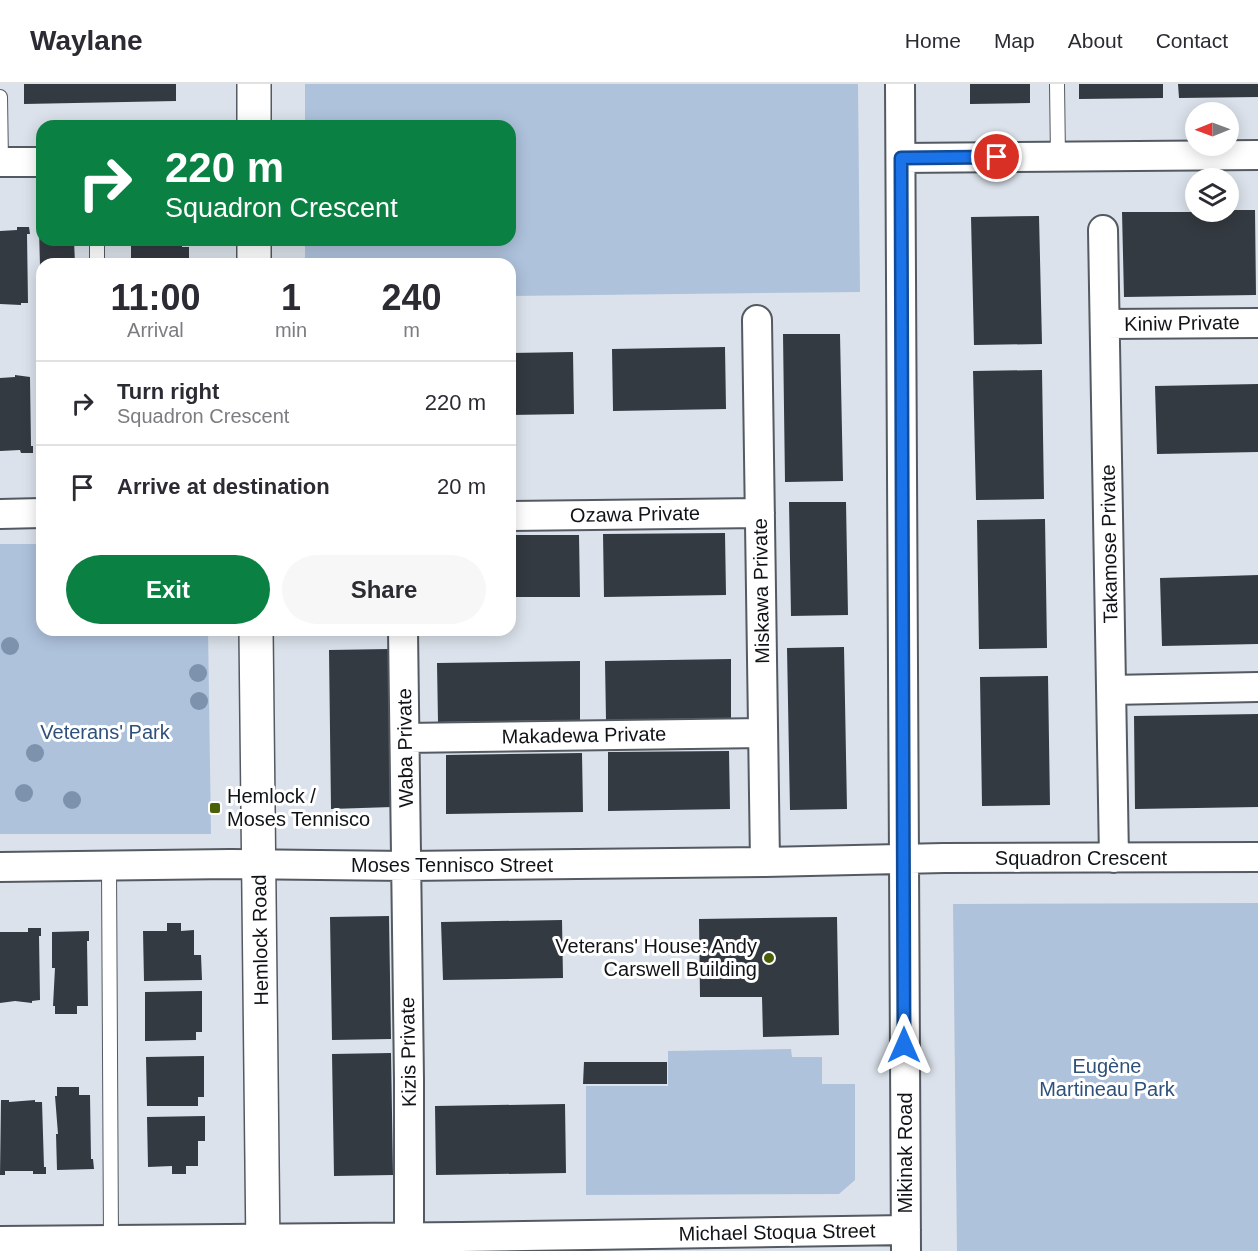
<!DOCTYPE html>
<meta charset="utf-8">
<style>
:root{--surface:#fff;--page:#f7f7f7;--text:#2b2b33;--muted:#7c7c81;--line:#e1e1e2;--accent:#0b8043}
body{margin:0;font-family:Arial,sans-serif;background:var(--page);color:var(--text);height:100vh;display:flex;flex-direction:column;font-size:22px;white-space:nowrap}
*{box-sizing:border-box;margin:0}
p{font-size:20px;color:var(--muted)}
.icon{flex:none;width:33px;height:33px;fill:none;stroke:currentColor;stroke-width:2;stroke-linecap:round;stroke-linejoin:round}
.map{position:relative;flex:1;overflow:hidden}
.sheet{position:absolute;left:36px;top:174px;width:480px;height:378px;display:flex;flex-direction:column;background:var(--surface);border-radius:18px;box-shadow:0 3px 15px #0003}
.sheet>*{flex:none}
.guide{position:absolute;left:36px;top:36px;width:480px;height:126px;border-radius:18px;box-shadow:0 3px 15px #0003;background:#0b8043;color:#fff;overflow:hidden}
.needle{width:39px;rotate:269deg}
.controls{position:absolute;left:1185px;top:18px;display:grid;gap:12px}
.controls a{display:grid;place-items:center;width:54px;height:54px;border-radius:50%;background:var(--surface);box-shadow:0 3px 15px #0003;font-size:30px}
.pin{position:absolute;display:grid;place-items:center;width:51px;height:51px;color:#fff;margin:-26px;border:3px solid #fff;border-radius:50%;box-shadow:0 2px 6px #0007}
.me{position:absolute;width:66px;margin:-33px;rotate:0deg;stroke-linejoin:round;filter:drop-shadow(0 0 4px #0008)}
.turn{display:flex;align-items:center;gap:21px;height:126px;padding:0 30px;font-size:27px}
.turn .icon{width:78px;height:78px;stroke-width:2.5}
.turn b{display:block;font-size:42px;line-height:51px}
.eta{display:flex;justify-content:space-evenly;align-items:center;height:102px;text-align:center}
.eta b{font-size:36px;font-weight:600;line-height:42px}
.action{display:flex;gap:12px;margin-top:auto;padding:12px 30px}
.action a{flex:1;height:69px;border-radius:36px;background:var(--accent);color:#fff;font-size:24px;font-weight:600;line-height:69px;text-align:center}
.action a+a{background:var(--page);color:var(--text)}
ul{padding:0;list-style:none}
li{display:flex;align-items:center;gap:18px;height:84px;padding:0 30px;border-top:2px solid var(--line)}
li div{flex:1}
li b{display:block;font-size:22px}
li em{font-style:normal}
header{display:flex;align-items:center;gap:36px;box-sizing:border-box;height:84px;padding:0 30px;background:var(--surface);border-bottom:2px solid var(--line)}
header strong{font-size:28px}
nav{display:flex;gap:33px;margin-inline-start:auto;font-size:21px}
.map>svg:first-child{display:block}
.green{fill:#aec2dc}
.building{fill:#343a41}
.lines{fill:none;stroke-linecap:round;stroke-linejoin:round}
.service-casing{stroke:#545a61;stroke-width:16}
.minor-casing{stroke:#545a61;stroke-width:32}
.tertiary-casing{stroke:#545a61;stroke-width:36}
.service{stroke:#fff;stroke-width:14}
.minor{stroke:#fff;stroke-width:28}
.tertiary{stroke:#fff;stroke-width:33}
.tree{fill:#7c92ad}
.route-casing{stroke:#114b97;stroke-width:15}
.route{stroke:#1a73e8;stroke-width:10}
.poi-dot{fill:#495f08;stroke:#fff;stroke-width:2}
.labels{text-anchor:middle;stroke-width:6;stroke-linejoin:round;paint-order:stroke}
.street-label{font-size:20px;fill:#111417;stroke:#fff}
.park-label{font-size:20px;fill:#2e517b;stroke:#fff}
.poi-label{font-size:20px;fill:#111417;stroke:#fff;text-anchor:start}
</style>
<header>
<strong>Waylane</strong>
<nav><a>Home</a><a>Map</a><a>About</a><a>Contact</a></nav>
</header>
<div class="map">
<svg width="1258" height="1167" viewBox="0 0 1258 1167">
<rect width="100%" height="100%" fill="#dbe2eb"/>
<path class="green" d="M305 0H858L860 208 510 212V180H305V156H510V42H305Z
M0 460H42V546H208L211 750H0Z
M1258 819V1167H957L953 820Z
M791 965 792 973H822V1000H855V1096L839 1110 586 1111V1002H668V967Z"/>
<path class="building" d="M24 0H176V17L24 20Z
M970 0H1030V19L970 20Z
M1079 0H1163V14L1079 15Z
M1178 0H1258V13L1179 14Z
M1228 126H1255L1256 211 1124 213 1122 128H1228Z
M1039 132 1042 260 974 261 971 133Z
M17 143H29L30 150H27L28 219H21V221L0 220V147L17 146Z
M39 145H42V156H74L75 180H42V182H40Z
M131 156H182V163H189V180H131Z
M783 250H840L843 397 785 398Z
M725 263 726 325 613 327 612 265Z
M573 268 574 330 510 331V269Z
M1042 286 1044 415 976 416 973 287Z
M15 291 30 293 31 362H33V369H21L20 366 0 367V294L15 293Z
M1258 300V368L1157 370 1155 302Z
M789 418H846L848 531 791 532Z
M1045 435 1047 564 979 565 977 436Z
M725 449 726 511 604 513 603 450Z
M510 451H579L580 513H510Z
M1258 491V560L1162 562 1160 494Z
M844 563 847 725 790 726 787 564Z
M389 565 392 723 331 725 329 566Z
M731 575V634L606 636 605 577Z
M580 577V636L438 638 437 579Z
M1048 592 1050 721 982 722 980 593Z
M1258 630V723L1135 725 1134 632Z
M729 667 730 725 608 727V668Z
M582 669 583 728 446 730V671Z
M389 832 391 955 332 956 330 833Z
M837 833 839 951 763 953 762 913H700L699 835Z
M562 836 563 894 443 896 441 838Z
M167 839H181V847L194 846V871H201L202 896 144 897 143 847H167Z
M28 844H41V852H39L40 916 32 917V919L15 917 0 919V848H28Z
M89 847V857H87L88 922H77V930H55V922H53L55 884H52V848Z
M202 907V948H196V956L145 957V908Z
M391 969 393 1091 334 1092 332 970Z
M204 972V1013H198V1022H147L146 973Z
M584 978H667V1000H583Z
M57 1003H79V1011H90L91 1075H93L94 1085 57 1086 56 1050H58L55 1012H57Z
M1 1016H9V1018L35 1016V1018H42L44 1083H46V1090H33V1087H5V1091H0Z
M565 1020 566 1089 436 1091 435 1022Z
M205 1032V1057H198V1082H186V1090H172V1082L148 1083 147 1033Z"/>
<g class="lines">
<defs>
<path id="service" d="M1057 0 1058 73
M0 13 1 78
M97 156V180
M109 782 111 1157"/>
<path id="minor" d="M900 0 906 1167
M901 74 1258 71
M0 78H42
M1103 146 1114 774
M757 236 765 778
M1105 240 1258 239
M0 430 42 429
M510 432 760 429
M403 546 409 996V1154
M1111 606 1258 603
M405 654 763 649
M0 783 230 780 407 782 765 778 944 774 1258 773
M0 1157 461 1153 906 1146"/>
<path id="tertiary" d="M254 0V42
M254 156V180
M256 546 263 1167"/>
</defs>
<use href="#service" class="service-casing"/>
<use href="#minor" class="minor-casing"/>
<use href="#tertiary" class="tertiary-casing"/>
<use href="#service" class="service"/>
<use href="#minor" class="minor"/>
<use href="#tertiary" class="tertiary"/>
</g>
<g class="tree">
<circle cx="10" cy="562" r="9"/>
<circle cx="198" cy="589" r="9"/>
<circle cx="199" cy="617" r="9"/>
<circle cx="35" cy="669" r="9"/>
<circle cx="24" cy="709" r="9"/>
<circle cx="72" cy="716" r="9"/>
</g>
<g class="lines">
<defs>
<path id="route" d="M904 961 901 74 997 73"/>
</defs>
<use href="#route" class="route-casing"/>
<use href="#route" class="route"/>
</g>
<g class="poi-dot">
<rect x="209" y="718" width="12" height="12" rx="3"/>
<circle cx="769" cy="874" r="6"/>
</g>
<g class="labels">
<g class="street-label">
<text transform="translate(1182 239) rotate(-1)" y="7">Kiniw Private</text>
<text transform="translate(635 430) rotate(-1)" y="7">Ozawa Private</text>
<text transform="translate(1109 460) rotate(-91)" y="7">Takamose Private</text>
<text transform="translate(761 507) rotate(-91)" y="7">Miskawa Private</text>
<text transform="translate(584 651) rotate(-1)" y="7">Makadewa Private</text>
<text transform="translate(405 664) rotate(-91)" y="7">Waba Private</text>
<text x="1081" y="781">Squadron Crescent</text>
<text x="452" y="788">Moses Tennisco Street</text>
<text transform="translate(260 856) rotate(-91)" y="7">Hemlock Road</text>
<text transform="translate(408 968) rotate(-91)" y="7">Kizis Private</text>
<text transform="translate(905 1069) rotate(-90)" y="7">Mikinak Road</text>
<text transform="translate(777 1148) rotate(-1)" y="7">Michael Stoqua Street</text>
</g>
<g class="park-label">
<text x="105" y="655">Veterans' Park</text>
<text x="1107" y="989">Eugène<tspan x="1107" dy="23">Martineau Park</tspan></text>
</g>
<g class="poi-label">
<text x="227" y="719">Hemlock /<tspan x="227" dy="23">Moses Tennisco</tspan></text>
<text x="757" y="869" text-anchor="end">Veterans' House: Andy<tspan x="757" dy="23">Carswell Building</tspan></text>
</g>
</g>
</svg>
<div class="controls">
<a><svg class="needle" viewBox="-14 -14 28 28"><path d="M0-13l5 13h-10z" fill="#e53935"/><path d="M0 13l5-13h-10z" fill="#7c7c81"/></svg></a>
<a><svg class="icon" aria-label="layers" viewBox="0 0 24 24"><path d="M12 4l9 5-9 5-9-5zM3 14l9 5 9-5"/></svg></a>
</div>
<div class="pin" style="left:997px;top:73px;background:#d93025"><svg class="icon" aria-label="arrive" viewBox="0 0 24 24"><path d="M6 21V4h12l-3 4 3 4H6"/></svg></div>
<svg class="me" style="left:904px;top:961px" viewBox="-20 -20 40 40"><path d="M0-17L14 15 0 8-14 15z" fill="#1a73e8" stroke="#fff" stroke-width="4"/></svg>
<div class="guide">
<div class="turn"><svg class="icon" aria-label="right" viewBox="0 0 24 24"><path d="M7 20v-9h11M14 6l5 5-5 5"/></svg><div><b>220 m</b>Squadron Crescent</div></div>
</div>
<section class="sheet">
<div class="eta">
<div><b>11:00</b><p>Arrival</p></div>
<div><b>1</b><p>min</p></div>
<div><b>240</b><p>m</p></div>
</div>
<ul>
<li><svg class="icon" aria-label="right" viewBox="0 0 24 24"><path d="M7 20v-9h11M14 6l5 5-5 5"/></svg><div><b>Turn right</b><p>Squadron Crescent</p></div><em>220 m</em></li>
<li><svg class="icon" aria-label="arrive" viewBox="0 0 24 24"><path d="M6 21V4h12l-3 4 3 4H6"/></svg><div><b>Arrive at destination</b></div><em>20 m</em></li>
</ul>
<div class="action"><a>Exit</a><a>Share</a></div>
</section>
</div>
